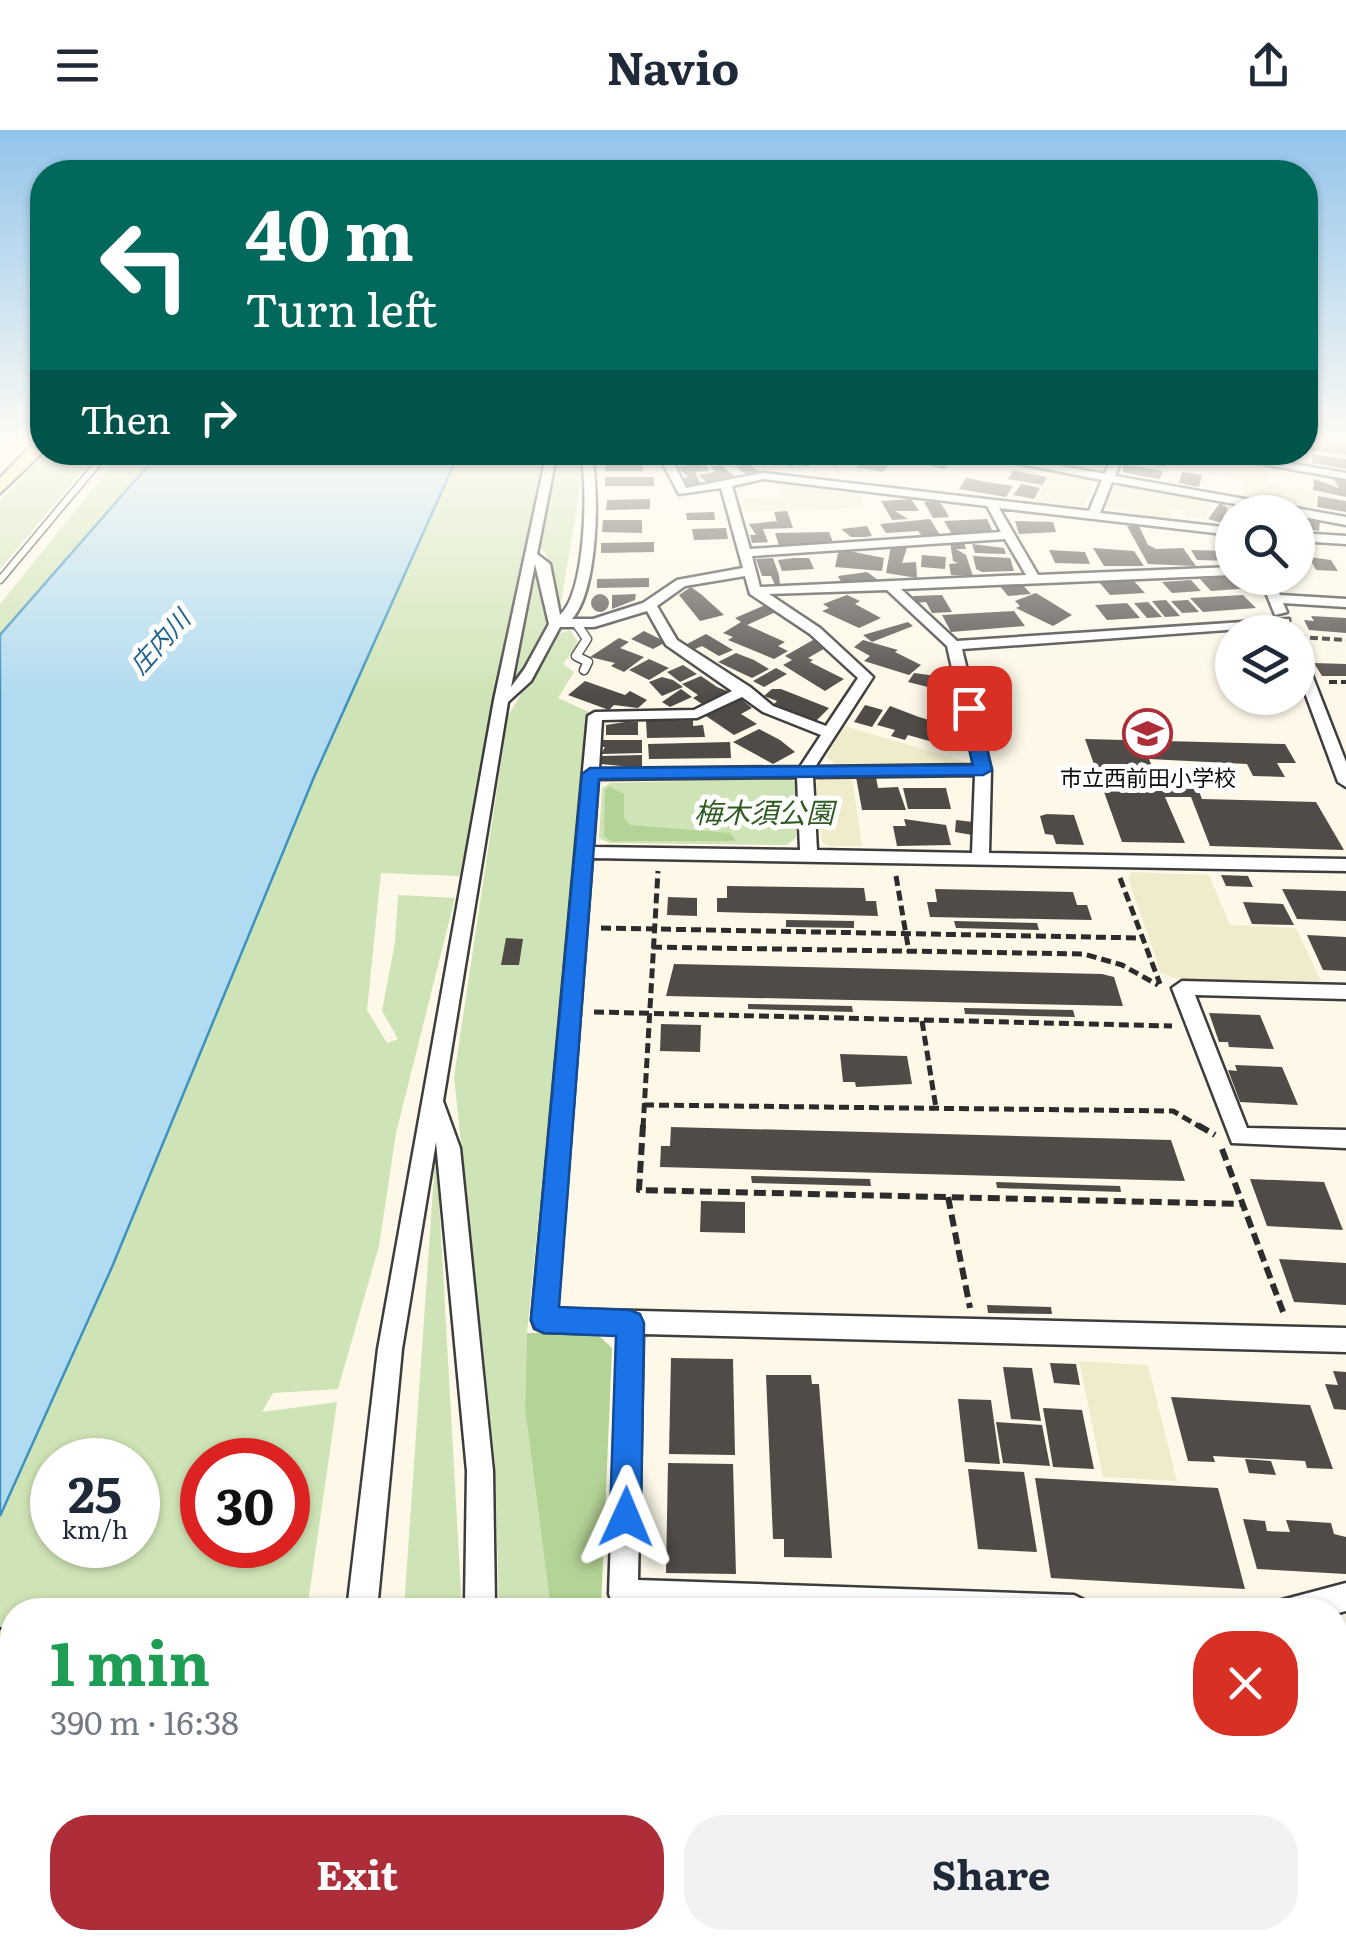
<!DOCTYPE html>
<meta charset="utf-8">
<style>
:root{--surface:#fff;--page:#f2f2f3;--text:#1f2937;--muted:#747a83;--accent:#ad2e38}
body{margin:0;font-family:Literata,"Noto Sans JP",serif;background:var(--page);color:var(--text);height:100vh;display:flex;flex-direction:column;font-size:38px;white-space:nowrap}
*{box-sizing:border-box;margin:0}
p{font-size:32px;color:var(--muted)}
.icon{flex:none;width:55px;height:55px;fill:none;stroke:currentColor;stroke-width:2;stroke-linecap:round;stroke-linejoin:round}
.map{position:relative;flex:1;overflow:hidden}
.drawer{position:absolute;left:0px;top:1468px;width:1348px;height:352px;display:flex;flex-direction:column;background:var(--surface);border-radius:40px 40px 0 0;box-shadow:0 2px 8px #0004}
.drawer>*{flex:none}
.top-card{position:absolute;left:30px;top:30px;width:1288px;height:305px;border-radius:40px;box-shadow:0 2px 8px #0004;background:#00695c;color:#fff;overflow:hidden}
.controls{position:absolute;left:1215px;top:365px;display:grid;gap:20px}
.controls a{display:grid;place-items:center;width:100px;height:100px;border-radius:50%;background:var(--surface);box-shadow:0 2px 8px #0004;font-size:50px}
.speed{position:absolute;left:30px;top:1308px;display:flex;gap:20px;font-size:50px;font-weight:700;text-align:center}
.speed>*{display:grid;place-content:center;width:130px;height:130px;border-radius:50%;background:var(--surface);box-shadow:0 2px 8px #0004;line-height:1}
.speed small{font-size:25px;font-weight:400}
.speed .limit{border:15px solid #d22;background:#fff;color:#111}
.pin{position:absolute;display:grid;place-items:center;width:85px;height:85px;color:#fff;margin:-42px;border-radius:20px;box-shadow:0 5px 15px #0006}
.me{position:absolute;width:110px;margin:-55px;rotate:1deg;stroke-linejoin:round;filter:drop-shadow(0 0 8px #0008)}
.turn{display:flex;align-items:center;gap:35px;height:210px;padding:0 50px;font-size:45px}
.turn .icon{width:130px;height:130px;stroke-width:2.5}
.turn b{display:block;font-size:70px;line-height:85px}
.then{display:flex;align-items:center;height:95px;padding:0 50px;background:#0003;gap:20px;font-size:38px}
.round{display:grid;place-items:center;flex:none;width:105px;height:105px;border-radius:40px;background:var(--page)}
.head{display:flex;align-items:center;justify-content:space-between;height:170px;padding:0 50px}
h1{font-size:60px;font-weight:700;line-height:75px;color:#1e9e55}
.button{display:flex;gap:20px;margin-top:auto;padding:20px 50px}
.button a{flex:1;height:115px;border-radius:40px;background:var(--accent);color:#fff;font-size:40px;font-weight:700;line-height:115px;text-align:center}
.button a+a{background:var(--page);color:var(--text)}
header{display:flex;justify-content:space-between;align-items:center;height:130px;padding:0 50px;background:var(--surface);font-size:45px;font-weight:700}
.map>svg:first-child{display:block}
.farmland{fill:#f0eccb}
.green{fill:#cfe4b6;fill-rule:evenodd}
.forest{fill:#b4d396}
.water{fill:#b1dbf0;stroke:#3e91c1;stroke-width:2.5}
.building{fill:#514b47}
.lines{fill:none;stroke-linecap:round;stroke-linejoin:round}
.lane-far1-casing{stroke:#3d3d3d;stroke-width:9}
.lane-casing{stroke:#3d3d3d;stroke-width:11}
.street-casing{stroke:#3d3d3d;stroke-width:5}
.secondary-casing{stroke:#2c2c2c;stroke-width:5}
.primary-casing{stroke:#1b1b1b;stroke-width:6}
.path-far2{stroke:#2c2c2c;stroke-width:4;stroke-dasharray:8 4;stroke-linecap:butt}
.path-far1{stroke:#2c2c2c;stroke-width:5;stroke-dasharray:10 5;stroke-linecap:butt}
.path{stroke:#2c2c2c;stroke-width:6;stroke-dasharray:12 6;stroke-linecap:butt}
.lane-far1{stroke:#fff;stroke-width:6}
.lane{stroke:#fff;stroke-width:8}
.street{fill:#fff;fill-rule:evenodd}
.secondary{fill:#f8eda8;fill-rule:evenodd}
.primary{fill:#edc968;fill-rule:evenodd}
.route{fill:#1a73e8;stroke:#114b97;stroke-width:2.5}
.labels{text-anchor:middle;stroke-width:10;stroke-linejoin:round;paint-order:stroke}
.far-poi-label{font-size:22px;fill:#0a0a0a;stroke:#fff}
.far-water-label{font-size:25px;font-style:italic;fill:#1f6290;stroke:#fff}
.park-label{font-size:28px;font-style:italic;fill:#2f5b21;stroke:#fff}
</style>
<header><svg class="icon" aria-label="menu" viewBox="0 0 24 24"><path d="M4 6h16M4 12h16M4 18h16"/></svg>Navio<svg class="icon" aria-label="share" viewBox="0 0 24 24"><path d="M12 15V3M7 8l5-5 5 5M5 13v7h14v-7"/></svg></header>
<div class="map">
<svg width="1346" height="1818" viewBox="0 0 1346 1818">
<rect width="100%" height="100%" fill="#fdf8e8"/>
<path class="farmland" d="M1171 322 1268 336 1266 354 1316 363 1314 381 1242 369 1245 350 1166 337Z
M1053 341 1095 349 1082 379 1035 374Z
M778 351 858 361 864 378 745 382 742 369 782 367Z
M1117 353 1211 369 1206 388 1185 386 1186 380 1173 378 1171 391 1103 376 1112 354Z
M844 596 967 632 835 634 826 627Z
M824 647H852L862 716H830L822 712 816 652Z
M1131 742 1209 745 1230 795 1296 798 1321 851 1177 849 1161 843 1128 748Z
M1079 1231 1148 1235 1177 1351 1103 1347Z"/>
<path class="green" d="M46 323H97L0 439V371Z
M122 323H159L0 505V474Z
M459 323H544L460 746 381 743 367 880 387 913 398 909 382 881 395 812 398 765 455 768 396 1003 379 1116 338 1259 273 1263 262 1282 337 1272 307 1480H12V1808H26L23 1818H0V1386L112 1137 314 647ZM52 1330H138V1415H52ZM202 1330H288V1415H202Z
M558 323H580L584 334 559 484 546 424 540 417Z
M536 435 550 494 513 559Z
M570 500 579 514 563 534 574 542 558 568 589 582 527 1203 525 1279 551 1480H499L495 1332 454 947 508 586 557 504Z
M788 648 797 653 796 708 787 715 609 713 599 708 602 658 610 653Z
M436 1016 462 1480 404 1478Z
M49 1808H177L193 1818H48Z
M644 1808H1012L1013 1818H644Z"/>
<path class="forest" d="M609 656 624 664V688L630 695 730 703 736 711H612L604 706 605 660Z
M527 1203H596L612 1218 601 1480H551L525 1279Z"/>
<path class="water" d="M159 323H459L314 647 112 1137 0 1386V505Z"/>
<path class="building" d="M1305 311 1346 315V325L1309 320Z
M607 322 651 323V335H643V341H605Z
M681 322H714L719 323 705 333Z
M811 322 826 325 843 328 836 336 813 332 808 337 797 335Z
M868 322H942L955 325 945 339Z
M1129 322H1141L1168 327 1165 337 1139 332 1128 326Z
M723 324 753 329 746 332 761 342 747 345 736 337 742 336 715 331Z
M1313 324 1346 329V339L1312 333Z
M689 327 695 335H706L709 341 695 342 701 355 686 356 682 348 688 347 677 337 687 336 672 329Z
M864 327 891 332 883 342 856 337Z
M1123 333 1134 336 1163 341 1160 349 1146 347 1123 342Z
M721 335 736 347 708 353 698 345 716 342 710 337Z
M1013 341H1016L1047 347 1043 355 1008 349Z
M1182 342 1202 345 1199 357 1179 353Z
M605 347H654V356H605Z
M966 348 987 352 1013 356 1006 367 959 359Z
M1314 349 1339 358 1334 349 1346 351V367L1313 360Z
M1021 354 1040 358 1034 369 1013 365Z
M1318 366 1346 371V382L1317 377Z
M650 369V379L606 380 607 370Z
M911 369 919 381H895L908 389 892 390 881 371Z
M939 371 944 378 949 387 933 388 924 372Z
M1220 373 1228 378 1223 388 1230 389 1229 395 1208 389Z
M787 381 793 398 763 399 768 412 752 413 750 405H756L749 394 777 391 774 382Z
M714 382 715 390H687L686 383Z
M1298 387 1320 390 1319 401 1298 397Z
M930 389 940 405 922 406 918 401 886 403 880 394Z
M987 389 994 404 953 406 944 391Z
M603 390H642V403L602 402Z
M1015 391 1053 392 1056 402 1019 404Z
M867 396 872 406 865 407H851L841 399Z
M1127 396H1139L1148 415 1156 419 1183 418 1196 436 1148 434Z
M726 398 728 409 694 410 692 399Z
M829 402 833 412 788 417 779 415 775 403Z
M654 412V422L601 423V413Z
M950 412H964L966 419H956L966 425 973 446 951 445 949 434 958 433 953 431Z
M972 414 1004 418 1006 424 975 423Z
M891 416 907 418 902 433 916 432 917 448 886 443Z
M1093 418 1134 421 1144 436H1104Z
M839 419 884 428 882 441 835 437Z
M1049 420 1085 422 1090 434 1055 433Z
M1191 420 1228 421 1232 431 1197 430Z
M922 425 946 427 945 439 921 437Z
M973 426 1010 428 1014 441 982 442 976 439Z
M1309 427 1331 430 1338 441 1316 440Z
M773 428 779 445 780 455H775L771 446H762L756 429Z
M794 428H809L814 439 782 441 778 430Z
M867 442 878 450 842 454 838 446Z
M1223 447 1241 448 1252 458 1211 461 1200 449Z
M649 448V457L597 458V449Z
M1133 450 1145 463 1110 465 1099 452Z
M1191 450 1201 461 1172 463 1162 452Z
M1021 453 1031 464 1008 466 999 455Z
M691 457 702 465 724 485 700 491 679 465Z
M1036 463 1072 485 1053 496 1016 478 1020 476 1015 471Z
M591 473a9 9 0 1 1 18 0a9 9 0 1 1-18 0Z
M636 464 635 470 612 479V465Z
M847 465 860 471 855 474 881 488 859 498 822 481 829 478 823 474Z
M942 465 952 482 932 483 926 472 916 473 913 466Z
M1243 465 1256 478 1203 482 1190 468Z
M1166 470 1180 486 1165 487 1152 471Z
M1188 470 1199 482 1182 483 1171 471Z
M1148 472 1162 487 1147 488 1134 473Z
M1127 473 1140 488 1107 490 1095 475Z
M765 475 778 481 747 495 785 512 778 516 788 521 774 529 728 510 733 507 723 503 741 492 735 488Z
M1014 481 1025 496 951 502 942 485Z
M1311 486 1346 488V503L1309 500 1304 490 1314 491Z
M908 492 913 496 872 512 863 505Z
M644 501 666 512 653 519 631 509Z
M706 504 733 520 719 526 702 516 695 519 687 514Z
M619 508 629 512 620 518 644 527 624 542 611 536 615 533 590 527Z
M813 510 827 517 808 528 813 530 810 532 844 549 825 561 783 535 792 530 785 526Z
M863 510 898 520 895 522 921 535 909 545 864 531 870 526 854 517Z
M736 523 754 530 769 539 752 548 718 532Z
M649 529 669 538 649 550 629 540Z
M1314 533 1346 534V546H1322Z
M683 535 697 544 680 552 667 542Z
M776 538 787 544 764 557 753 551Z
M914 543 944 547 946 551 940 560 908 552Z
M701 546 717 557 730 562 702 574 693 568 698 565 682 554Z
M662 547 673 550 683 557 662 566 649 552Z
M585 551 625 565 630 561 647 570 638 578 614 575 609 580 568 565Z
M681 559 692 567 670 577 662 572Z
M772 559H781L829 578 816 591 773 575 777 571 764 566Z
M741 569 752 578 741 584 757 594 734 605 706 586Z
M865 575 883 580 872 597 854 592Z
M890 576 919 587 963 600 947 616 908 605 905 610 891 606 895 600 877 595Z
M693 590V596L703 595 705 607 647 608 646 591Z
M625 592H638V605H606V595Z
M759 599 780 610 795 622 773 634 733 612Z
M1085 609 1285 614 1296 633H1277L1285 647 1253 646 1247 634 1149 629 1161 658 1198 659 1202 669 1316 672 1344 720 1210 716 1191 667H1165L1185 713 1122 712Z
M601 610H642V623L601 624 605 617H600Z
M730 612 731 628 649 629 648 614Z
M642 625V638L601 634V626Z
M856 647H876L878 658 898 657 906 680H862Z
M903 658H946L951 679H908Z
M1047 684 1074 685 1084 715 1056 714 1053 705 1045 704 1040 686Z
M904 689 946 695 951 715 897 716 893 696H906Z
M956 690 973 692 972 705 955 702Z
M1221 745 1248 746 1253 757 1226 756Z
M727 756 864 758 866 771H876L878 786 717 782V768H727Z
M935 759 1073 762 1077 775H1087L1092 790 930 787 927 772H937Z
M1282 759 1346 761V791L1297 789Z
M668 767 697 768V786L667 785Z
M1243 772 1283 774 1294 795 1252 794Z
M786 790 854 791V798L786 797Z
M954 791 1037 793 1039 800 956 798Z
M1307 805 1346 807V841L1323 840Z
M506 808 523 809 519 835H501Z
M674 834 1102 844 1114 847 1123 876 666 866Z
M748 874 852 876 853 882 748 879Z
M964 878 1073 880 1075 887 965 884Z
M1209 883 1260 885 1274 919 1229 917 1228 912H1219Z
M661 894 701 895 700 922 660 921Z
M840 924 907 926 912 954 856 957 855 952H843Z
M1235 935 1282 937 1298 975 1240 972 1228 940 1237 941Z
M671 997 1171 1010 1185 1051 660 1037 661 1016H670Z
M751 1046 870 1049 871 1056 752 1053Z
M1250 1049 1324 1052 1343 1100 1267 1096Z
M996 1052 1120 1056 1121 1062 997 1058Z
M701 1071 745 1072V1103L700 1102Z
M1279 1129 1346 1133V1175L1294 1172Z
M987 1175 1051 1177 1052 1184 988 1183Z
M671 1228 733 1229 735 1325 669 1324Z
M1050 1233 1076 1234 1080 1255 1054 1253Z
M1003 1237 1032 1238 1041 1291 1011 1289Z
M1333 1241 1346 1242V1280L1334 1279 1325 1254 1338 1255Z
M766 1245H811L812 1254H819L832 1428 784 1427V1409H773Z
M1171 1267 1310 1275 1333 1339 1307 1338 1305 1331 1213 1326 1215 1332 1188 1331Z
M958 1269 991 1270 1000 1334 965 1332Z
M1043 1278 1082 1280 1094 1339 1053 1337Z
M996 1292 1042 1295 1050 1336 1003 1333Z
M1245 1329 1271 1331 1276 1345 1249 1343Z
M668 1333 733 1334 736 1444 666 1443Z
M968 1339 1024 1342 1037 1422 978 1419Z
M1035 1348 1218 1358 1245 1459 1051 1448Z
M1243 1389 1265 1391 1267 1401 1290 1402 1286 1390 1331 1393 1334 1404 1346 1407V1444L1257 1439Z
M1335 1760 1346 1818 1309 1815 1307 1808H1335Z
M1056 1808H1092L1144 1814V1818H1057Z"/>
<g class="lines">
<defs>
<path id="lane-far1" d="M0 450 107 322"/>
<path id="lane" d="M576 493 587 509 576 526 588 532 584 540"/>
<path id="street" d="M547 322H557L537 424 550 434 560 485C586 462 588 356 581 322H591C600 359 598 461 572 489H593L643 473 677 450 743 438 721 358 679 364 657 322H668L686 358 763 343 1089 381 1102 350 960 322H985L1105 344 1113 322H1124L1115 346 1346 387V395L1298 386V382H1280L1112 352 1100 383 1232 398V405L999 378 1038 445 1232 437V445L901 459 957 511 1289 489V495L1284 496 962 519 991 640 989 723 1346 729V741L592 728 557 1179 1346 1198V1222L643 1204 638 1450 1074 1465 1084 1470 1089 1480H667L623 1478 613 1474 609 1464 618 1204 544 1202 535 1198 532 1190 588 586 595 582 694 580 732 561 666 515 647 481 594 497H560L531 551 508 572 443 971 460 1018 493 1341 495 1473 492 1480H468L465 1473 467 1341 436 1012 402 1219 377 1480H347L378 1219 494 570ZM763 349 987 376 1001 402 750 419 732 356ZM1005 409 1026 445 760 457 752 426ZM535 434 549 494 525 538 511 557ZM745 446 750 464 810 504 858 548 826 596 773 576 750 557 677 510 657 476 685 456ZM887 460 947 516 974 635 815 637 873 547 820 498 769 464ZM742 567 763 582 821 605 800 637 599 639 602 590 697 588ZM975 645 972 723 817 720 813 647ZM797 647 800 720 593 717 598 649Z
M744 322H767L797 331 792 334Z
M1195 322H1223L1346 343V349Z
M1298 403 1346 406V414L1298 411Z
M1260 448H1272L1280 465 1346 469V477L1283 473 1287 482 1275 485Z
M1298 523 1305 527 1346 632V657L1338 652 1298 544Z
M1182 851 1346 855V869L1195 865 1247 998 1346 1000V1018L1232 1013 1172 858Z
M1346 1453V1481L1335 1484V1480H1277L1282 1470Z
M1335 1713 1346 1716V1750L1335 1747Z
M394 1808H428L424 1818H390Z
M595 1808H629V1818H595Z
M1014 1808H1048L1049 1818H1015Z"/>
<path id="secondary" d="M36 311H42L43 322 0 363V348Z
M270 1808H322L320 1818H268Z"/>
<path id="primary" d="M0 1500 12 1501V1549L0 1548Z
M1335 1532 1346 1533V1583L1335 1582Z
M0 1564H12V1614H0Z
M1335 1611 1346 1612V1664L1335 1663Z"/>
</defs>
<use href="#lane-far1" class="lane-far1-casing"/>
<use href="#lane" class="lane-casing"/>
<use href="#street" class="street-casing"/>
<use href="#secondary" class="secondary-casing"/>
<use href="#primary" class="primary-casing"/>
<path class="path-far2" d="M1298 507 1346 510
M1329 552H1346"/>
<path class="path-far1" d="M896 746 909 822
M1120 748 1160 854
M601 798 1142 808
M652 817 1084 824 1122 835 1158 855
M594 882 1172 896
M922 891 936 978
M644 975 1173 981 1202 998
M643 998 658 741"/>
<path class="path" d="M643 995 639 1060 1243 1074
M1198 995 1215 1005
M1222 1019 1285 1187
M948 1067 970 1178"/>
<use href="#lane-far1" class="lane-far1"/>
<use href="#lane" class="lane"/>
<use href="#street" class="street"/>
<use href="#secondary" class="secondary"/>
<use href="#primary" class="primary"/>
</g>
<linearGradient id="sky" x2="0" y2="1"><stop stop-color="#92c4eb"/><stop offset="0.55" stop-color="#fefcf5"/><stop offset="1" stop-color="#fefcf5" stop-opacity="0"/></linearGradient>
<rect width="1346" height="565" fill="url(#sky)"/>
<path class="route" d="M969 572 977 578 992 640 983 645 599 649 559 1177 630 1180 640 1184 644 1193 641 1387 637 1398 626 1402 614 1398 610 1387 616 1206 544 1203 535 1199 531 1190 582 644 590 638 973 635 960 578Z"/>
<defs>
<symbol id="school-ring" viewBox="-11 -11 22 22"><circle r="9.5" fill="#fff" stroke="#ad2e38" stroke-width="1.5"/><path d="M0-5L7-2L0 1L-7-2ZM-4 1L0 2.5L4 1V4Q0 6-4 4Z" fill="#ad2e38"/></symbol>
</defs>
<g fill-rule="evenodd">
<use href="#school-ring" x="1120" y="576" width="55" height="55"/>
</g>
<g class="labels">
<g class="far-poi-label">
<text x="1148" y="656">市立西前田小学校</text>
</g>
<g class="far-water-label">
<text transform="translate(160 512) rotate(-48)" y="9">庄内川</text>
</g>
<g class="park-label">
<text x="764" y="693">梅木須公園</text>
</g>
</g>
</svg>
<div class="controls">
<a><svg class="icon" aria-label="search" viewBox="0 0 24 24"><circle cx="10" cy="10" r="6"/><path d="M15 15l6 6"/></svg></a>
<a><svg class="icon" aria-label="layers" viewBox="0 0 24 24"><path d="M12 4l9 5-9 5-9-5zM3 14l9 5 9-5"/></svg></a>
</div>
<div class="speed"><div>25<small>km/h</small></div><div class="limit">30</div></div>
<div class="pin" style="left:969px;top:578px;background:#d93025"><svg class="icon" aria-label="arrive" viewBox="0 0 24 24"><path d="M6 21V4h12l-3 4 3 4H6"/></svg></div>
<svg class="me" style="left:626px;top:1387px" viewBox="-20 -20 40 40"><path d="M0-17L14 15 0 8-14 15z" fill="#1a73e8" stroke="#fff" stroke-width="4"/></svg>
<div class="top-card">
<div class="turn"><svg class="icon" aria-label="left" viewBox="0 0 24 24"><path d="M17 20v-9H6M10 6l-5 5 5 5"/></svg><div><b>40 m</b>Turn left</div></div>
<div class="then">Then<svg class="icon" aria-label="right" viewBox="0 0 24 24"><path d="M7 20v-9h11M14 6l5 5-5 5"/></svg></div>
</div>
<section class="drawer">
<div class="head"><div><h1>1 min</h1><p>390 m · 16:38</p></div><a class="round" style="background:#d93025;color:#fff"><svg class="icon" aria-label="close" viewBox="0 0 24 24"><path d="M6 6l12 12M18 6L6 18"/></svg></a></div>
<div class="button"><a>Exit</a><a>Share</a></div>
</section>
</div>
